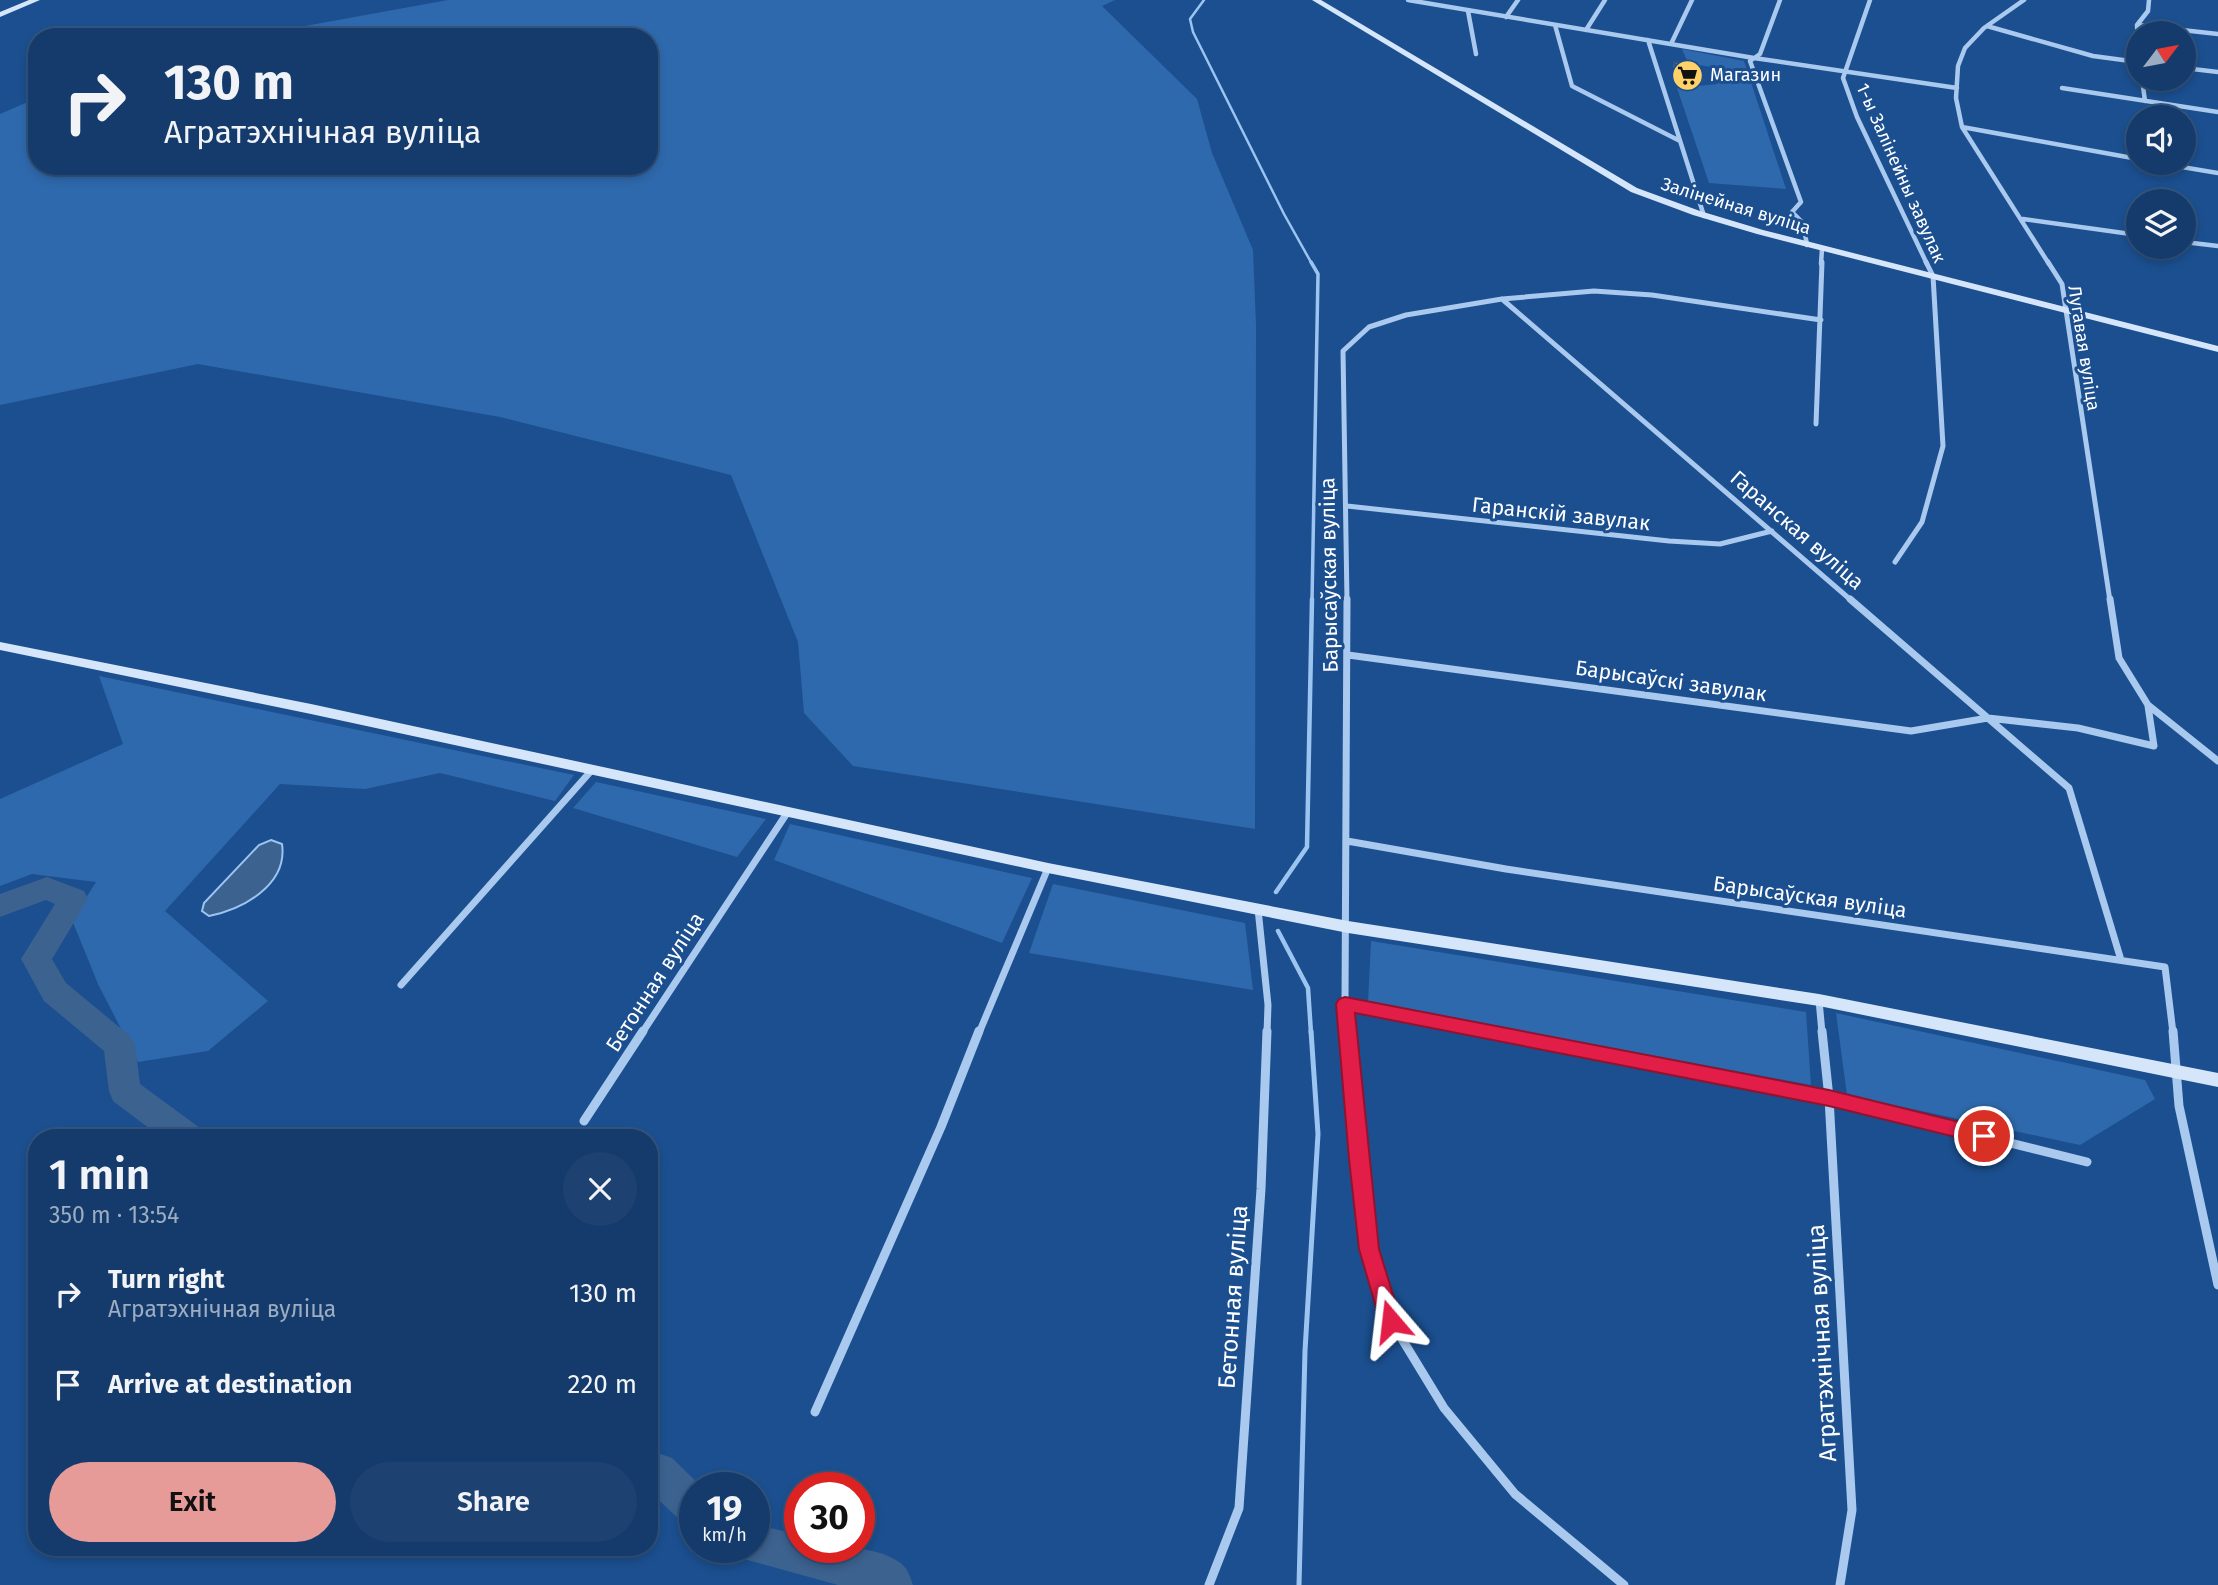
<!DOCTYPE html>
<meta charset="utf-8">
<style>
:root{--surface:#143b6b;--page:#1d4271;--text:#f1f3f6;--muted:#9dadc1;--line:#33557e;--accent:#e69b98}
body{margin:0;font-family:"Fira Sans",sans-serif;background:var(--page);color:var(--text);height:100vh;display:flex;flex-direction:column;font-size:26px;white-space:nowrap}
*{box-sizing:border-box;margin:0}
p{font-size:23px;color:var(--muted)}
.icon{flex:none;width:38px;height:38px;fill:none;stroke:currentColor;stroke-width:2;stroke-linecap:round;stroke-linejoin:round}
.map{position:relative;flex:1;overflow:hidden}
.panel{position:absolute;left:28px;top:1129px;width:630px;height:427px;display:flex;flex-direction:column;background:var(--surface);border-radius:28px;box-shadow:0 4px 10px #0003,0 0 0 2px var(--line)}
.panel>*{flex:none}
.top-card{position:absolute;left:28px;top:28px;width:630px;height:147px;border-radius:28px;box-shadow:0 4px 10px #0003,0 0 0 2px var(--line);background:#143b6b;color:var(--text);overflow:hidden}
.needle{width:46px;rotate:58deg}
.buttons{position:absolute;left:2126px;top:21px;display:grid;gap:14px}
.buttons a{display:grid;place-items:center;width:70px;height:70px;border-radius:50%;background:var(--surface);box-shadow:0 4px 10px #0003,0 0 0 2px var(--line);font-size:35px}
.speed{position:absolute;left:679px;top:1472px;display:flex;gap:14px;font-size:35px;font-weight:700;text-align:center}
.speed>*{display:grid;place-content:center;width:91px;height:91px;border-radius:50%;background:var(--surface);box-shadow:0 4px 10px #0003,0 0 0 2px var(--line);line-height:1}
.speed small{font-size:18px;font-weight:400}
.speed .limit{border:10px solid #d22;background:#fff;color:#111}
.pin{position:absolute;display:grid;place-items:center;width:60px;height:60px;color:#fff;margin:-30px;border:4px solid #fff;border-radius:50%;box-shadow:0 2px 7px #0007}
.me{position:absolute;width:77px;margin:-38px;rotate:343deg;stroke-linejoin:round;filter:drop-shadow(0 0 5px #0008)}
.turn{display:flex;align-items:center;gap:24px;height:147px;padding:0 21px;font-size:32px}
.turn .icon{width:91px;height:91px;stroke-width:2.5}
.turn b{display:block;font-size:49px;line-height:60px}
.round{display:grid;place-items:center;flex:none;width:74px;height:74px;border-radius:37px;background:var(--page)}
.overview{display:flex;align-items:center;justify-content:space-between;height:119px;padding:0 21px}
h1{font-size:42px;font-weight:600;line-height:52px}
.action{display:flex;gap:14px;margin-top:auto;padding:14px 21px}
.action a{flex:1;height:80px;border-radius:42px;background:var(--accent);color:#111;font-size:28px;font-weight:600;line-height:80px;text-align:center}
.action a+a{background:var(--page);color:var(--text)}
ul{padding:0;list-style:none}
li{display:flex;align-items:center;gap:21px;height:91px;padding:0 21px}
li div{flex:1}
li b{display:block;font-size:26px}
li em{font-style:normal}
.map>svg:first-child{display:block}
.green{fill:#2e69ad}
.water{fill:#3c6290;stroke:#9cc4f0;stroke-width:2}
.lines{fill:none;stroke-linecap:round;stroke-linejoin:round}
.stream-far3{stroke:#9cc4f0;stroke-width:2.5}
.stream-far2{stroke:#9cc4f0;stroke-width:3.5}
.stream-far1{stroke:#9cc4f0;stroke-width:4.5}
.stream{stroke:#9cc4f0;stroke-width:5}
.river{fill:#3c6290;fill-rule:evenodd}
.street-far3{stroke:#a9c9ee;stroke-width:4.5}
.street-far2{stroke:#a9c9ee;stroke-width:5}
.street-far1{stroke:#a9c9ee;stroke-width:7}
.street{stroke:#a9c9ee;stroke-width:9}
.secondary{fill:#d6e6fa;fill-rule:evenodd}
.wall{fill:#3a679d}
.building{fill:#4478b7;stroke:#305480;stroke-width:2}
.route{fill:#e11d48;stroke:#92132f;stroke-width:2}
.labels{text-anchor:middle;stroke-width:6;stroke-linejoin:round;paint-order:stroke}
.far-poi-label{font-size:18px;fill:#fff;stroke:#1b4f8f;text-anchor:start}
.far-street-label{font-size:18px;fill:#fff;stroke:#1b4f8f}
.street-label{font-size:21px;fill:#fff;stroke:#1b4f8f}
.near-street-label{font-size:24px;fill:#fff;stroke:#1b4f8f}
</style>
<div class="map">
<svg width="2218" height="1585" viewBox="0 0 2218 1585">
<rect width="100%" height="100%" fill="#1b4f8f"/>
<path class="green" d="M448 0H1115L1102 6 1197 99 1212 153 1253 250 1256 325 1255 829 853 766 804 713 798 642 731 475 500 417 198 364 0 405V114L37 98V166H649V37H245Z
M1682 49 1744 61 1786 189 1709 183 1677 88 1718 84 1716 68 1688 63Z
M99 676 574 775 555 801 440 773 365 789 280 784 165 911 268 1001 208 1051 138 1062 98 984 72 920 96 882 32 874 0 886V799L123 744Z
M596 782 766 819 737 857 573 808Z
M790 824 1032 878 1002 943 774 860Z
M1053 884 1245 923 1253 990 1029 953Z
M1371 941 1806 1012 1811 1085 1368 1002Z
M1836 1013 2145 1080 2155 1099 2080 1145 1847 1095Z"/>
<path class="water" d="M271 840 282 844C288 885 243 909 209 916L202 911 204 903 259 845Z"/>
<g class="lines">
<path class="stream-far3" d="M1204 0 1190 19 1193 32 1284 214 1312 264"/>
<path class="stream-far2" d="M1311 262 1318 274 1312 601"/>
<path class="stream-far1" d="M1276 892 1307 847 1312 599
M1278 931 1308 988 1311 1033"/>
<path class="stream" d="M1299 1585 1305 1351 1318 1134 1311 1031"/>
<path class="river" d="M47 877 84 891 88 899 52 959 66 983 130 1036 135 1045 140 1084 200 1128 205 1138H162L113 1101 109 1091 104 1051 44 1001 21 959 55 904 46 900 0 917V894Z
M649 1450 672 1458 703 1488H695V1527L681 1521 649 1491Z
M754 1524 800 1535V1547C829 1547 873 1544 899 1562 907 1567 910 1576 913 1585H838L740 1558 735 1547H754Z"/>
<path class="street-far3" d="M1408 0 1754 58 1957 88
M1780 0 1760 54 1750 61 1801 202 1792 212 1803 223 1807 245
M1870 0 1843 78 1857 117 1927 264
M2024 0 1984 28 1965 48 1958 66 1956 98 1962 127 2049 264
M1468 11 1476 54
M1506 17 1518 0
M1555 25 1572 86 1678 140
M2137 25 2218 34
M1987 26 2093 56 2138 62
M1586 30 1605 0
M1648 40 1704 216
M1671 44 1692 0
M2138 48 2137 25 2148 11 2149 0
M2184 68 2218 72
M2142 79 2145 101
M2062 88 2218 112
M1962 127 2138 159
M2158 163 2218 173
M2023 219 2138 235
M2184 242 2218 246
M1821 264 1822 249"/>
<path class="street-far2" d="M2048 262 2062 284 2110 601
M1502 299 1852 601
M1816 424 1822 262
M1347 506 1669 541 1720 544 1772 531
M1895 562 1922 522 1943 446 1933 276 1926 262
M1347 601 1343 351 1369 327 1406 315 1502 299 1594 291 1652 295 1821 320"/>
<path class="street-far1" d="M1347 599 1345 1004 1348 1033
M1850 599 2069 788 2121 960
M2110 599 2119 658 2148 705 2218 761
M1348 655 1911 731 1988 718 2078 728 2154 746 2148 706
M1347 841 1506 869 2165 967 2173 1033
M1258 909 1268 1005 1267 1033
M401 985 591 771
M1819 1000 1822 1033
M1345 1004 1493 1033
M642 1033 787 813
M979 1033 1048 868"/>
<path class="street" d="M1348 1031 1369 1249 1391 1321 1444 1408 1515 1494 1624 1585
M1484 1031 1829 1098 2087 1162
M1822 1031 1829 1098 1852 1510 1840 1585
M2173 1031 2179 1106 2218 1285
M584 1121 643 1031
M815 1412 941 1127 979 1031
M1209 1585 1239 1508 1261 1189 1267 1031"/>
<path class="secondary" d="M29 0H40L0 17V12Z
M1312 0H1321L1637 188 1700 211 1763 230 2218 346V352L1757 234 1693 215 1631 192Z
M0 642 311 704 1048 863 1348 921 1819 994 2218 1073V1087L1819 1006 1348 933 1048 873 311 714 0 650Z"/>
</g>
<path class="wall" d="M1674 62 1703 79 1702 83 1679 82 1673 67Z"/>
<path class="building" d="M1674 62 1697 63 1703 79 1680 78Z"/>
<path class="route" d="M1345 997 1829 1090 1984 1128 1991 1130 1994 1136 1991 1142 1984 1144 1829 1106 1355 1013 1379 1249 1401 1321 1398 1328 1391 1331 1383 1328 1380 1321 1359 1249 1349 1159 1336 1004 1339 999Z"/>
<defs>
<symbol id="supermarket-disc" viewBox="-11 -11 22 22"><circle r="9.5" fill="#ffd166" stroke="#1b4f8f"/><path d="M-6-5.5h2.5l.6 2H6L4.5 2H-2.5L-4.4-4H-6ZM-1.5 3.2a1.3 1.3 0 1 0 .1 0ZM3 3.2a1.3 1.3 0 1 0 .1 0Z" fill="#111"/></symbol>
</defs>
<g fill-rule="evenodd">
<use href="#supermarket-disc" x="1670" y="58" width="35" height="35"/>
</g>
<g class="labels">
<g class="far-poi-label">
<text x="1710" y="81">Магазин</text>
</g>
<g class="far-street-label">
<text transform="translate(1901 173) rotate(66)" y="6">1-ы Залінейны завулак</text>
<text transform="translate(1736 206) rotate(17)" y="6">Залінейная вуліца</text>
<text transform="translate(2084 348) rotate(81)" y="6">Лугавая вуліца</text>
</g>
<g class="street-label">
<text transform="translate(1561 514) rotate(6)" y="7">Гаранскій завулак</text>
<text transform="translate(1797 530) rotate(41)" y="7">Гаранская вуліца</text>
<text transform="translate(1329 575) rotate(-91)" y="7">Барысаўская вуліца</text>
<text transform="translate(1671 681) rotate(8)" y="7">Барысаўскі завулак</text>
<text transform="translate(1810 897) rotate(8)" y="7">Барысаўская вуліца</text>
<text transform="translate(655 982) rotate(-57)" y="7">Бетонная вуліца</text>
</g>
<g class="near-street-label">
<text transform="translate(1233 1297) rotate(-86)" y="8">Бетонная вуліца</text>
<text transform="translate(1822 1343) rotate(-93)" y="8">Агратэхнічная вуліца</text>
</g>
</g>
</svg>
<div class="buttons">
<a><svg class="needle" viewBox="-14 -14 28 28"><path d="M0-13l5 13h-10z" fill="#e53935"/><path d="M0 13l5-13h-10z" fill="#9dadc1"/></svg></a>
<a><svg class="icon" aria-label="sound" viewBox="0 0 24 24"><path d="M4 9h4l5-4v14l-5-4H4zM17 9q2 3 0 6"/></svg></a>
<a><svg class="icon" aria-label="layers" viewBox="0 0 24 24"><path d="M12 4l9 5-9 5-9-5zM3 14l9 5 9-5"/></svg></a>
</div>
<div class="speed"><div>19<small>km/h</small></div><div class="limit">30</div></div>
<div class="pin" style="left:1984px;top:1136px;background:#d93025"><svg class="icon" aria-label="arrive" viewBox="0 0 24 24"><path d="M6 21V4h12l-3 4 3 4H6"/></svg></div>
<svg class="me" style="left:1391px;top:1321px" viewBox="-20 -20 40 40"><path d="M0-17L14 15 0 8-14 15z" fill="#e11d48" stroke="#fff" stroke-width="4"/></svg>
<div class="top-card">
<div class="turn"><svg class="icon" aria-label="right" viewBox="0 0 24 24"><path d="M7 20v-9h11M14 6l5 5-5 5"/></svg><div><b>130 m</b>Агратэхнічная вуліца</div></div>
</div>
<section class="panel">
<div class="overview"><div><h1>1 min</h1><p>350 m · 13:54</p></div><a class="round"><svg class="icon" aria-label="close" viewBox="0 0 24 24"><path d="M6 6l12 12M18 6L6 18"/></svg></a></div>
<ul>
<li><svg class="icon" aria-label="right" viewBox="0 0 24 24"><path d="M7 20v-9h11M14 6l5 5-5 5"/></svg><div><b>Turn right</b><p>Агратэхнічная вуліца</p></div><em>130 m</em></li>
<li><svg class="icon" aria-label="arrive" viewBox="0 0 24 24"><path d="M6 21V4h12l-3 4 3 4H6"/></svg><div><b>Arrive at destination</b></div><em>220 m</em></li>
</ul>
<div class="action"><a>Exit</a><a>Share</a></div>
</section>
</div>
